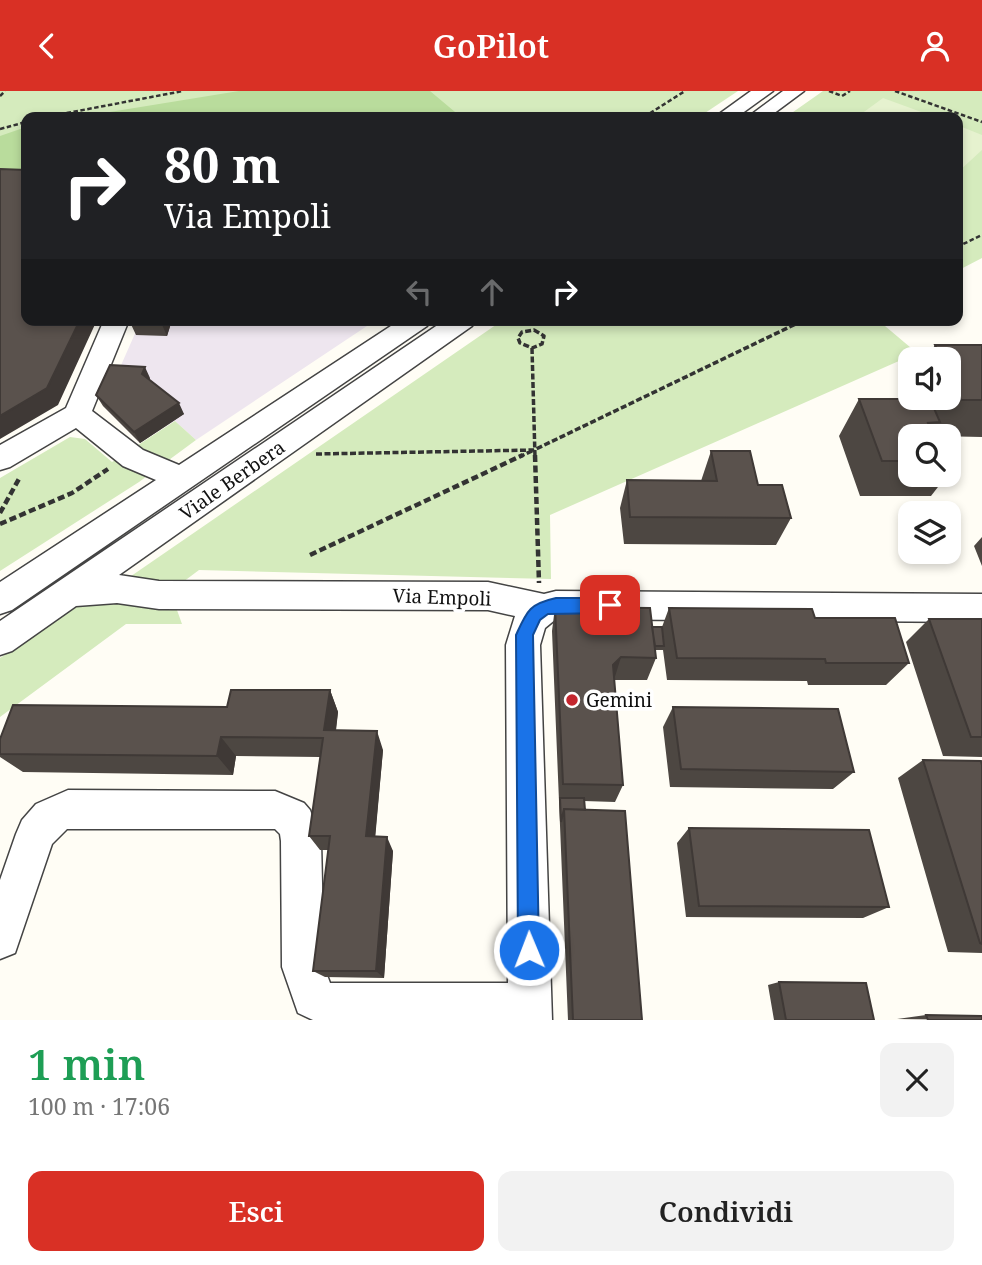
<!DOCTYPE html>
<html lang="it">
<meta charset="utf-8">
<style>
:root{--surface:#fff;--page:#f2f2f2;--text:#222;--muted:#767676;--accent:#d93025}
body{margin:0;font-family:"Noto Serif",serif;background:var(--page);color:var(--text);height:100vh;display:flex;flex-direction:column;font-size:26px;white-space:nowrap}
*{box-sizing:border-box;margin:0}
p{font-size:23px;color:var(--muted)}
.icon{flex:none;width:38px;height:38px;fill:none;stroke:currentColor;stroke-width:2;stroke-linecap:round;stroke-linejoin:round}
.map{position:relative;height:929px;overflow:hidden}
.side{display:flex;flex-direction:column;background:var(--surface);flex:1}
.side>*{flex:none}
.banner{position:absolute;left:21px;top:21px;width:942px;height:214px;border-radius:14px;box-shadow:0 4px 10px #0003;background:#202124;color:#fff;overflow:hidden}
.controls{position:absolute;left:898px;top:256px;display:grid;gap:14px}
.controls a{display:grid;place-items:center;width:63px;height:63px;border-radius:14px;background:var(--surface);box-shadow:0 4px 10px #0003;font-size:35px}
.pin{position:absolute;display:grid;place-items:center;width:60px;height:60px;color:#fff;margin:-30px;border-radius:14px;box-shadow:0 4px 10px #0006}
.me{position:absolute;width:77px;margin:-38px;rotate:359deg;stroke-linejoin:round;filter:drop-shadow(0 0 5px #0008)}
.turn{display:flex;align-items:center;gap:24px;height:147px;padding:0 28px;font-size:32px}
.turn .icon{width:91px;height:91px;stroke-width:2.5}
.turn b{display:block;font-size:49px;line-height:60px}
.lanes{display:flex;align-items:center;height:66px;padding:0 28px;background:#0003;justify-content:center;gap:35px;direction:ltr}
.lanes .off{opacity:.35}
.round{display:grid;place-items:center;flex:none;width:74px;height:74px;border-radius:14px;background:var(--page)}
.overview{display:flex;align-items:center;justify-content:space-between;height:119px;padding:0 28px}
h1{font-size:42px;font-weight:600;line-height:52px;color:#1e9e55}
.button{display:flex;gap:14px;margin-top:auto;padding:14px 28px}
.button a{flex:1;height:80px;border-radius:14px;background:var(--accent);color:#fff;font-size:28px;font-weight:600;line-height:80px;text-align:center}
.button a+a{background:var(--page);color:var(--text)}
header{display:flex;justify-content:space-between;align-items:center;height:91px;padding:0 28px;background:var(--accent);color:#fff;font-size:32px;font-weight:600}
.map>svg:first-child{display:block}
.industrial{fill:#eee6ef}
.green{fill:#d5ebbd}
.forest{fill:#b9dc9c}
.pitch{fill:#e6f2cf}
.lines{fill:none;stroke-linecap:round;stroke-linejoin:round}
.minor-casing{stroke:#444;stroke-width:3}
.path-far2{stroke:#333;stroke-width:2.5;stroke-dasharray:4.5 2.5;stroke-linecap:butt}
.path-far1{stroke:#333;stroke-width:3.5;stroke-dasharray:6 2.5;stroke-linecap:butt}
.path{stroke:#333;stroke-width:4.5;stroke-dasharray:7 3.5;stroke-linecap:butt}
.minor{fill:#fff;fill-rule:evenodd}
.wall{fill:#4d4742}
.shaded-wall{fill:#3f3936}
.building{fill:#5a524d;stroke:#3f3936;stroke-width:2}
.route{fill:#1a73e8;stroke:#114b97;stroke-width:2}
.poi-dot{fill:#c4262e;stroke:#fff;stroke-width:2.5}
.labels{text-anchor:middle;stroke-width:7;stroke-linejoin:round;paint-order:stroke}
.street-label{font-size:19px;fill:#111;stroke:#fff}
.poi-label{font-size:19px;fill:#111;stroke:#fff;text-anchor:start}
</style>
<header><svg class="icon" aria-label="back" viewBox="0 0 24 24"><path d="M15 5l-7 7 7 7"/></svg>GoPilot<svg class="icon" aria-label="person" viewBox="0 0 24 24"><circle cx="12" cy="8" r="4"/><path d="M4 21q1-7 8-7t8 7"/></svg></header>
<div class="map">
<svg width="982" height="929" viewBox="0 0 982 929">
<rect width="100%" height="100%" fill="#fffdf5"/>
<path class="industrial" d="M141 229H376L196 349 175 330 140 352 103 315Z"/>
<path class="green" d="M0 0H738L699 26H26V96L0 95Z
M823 0H982V167L957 180V26H786Z
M503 229H898L885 235 917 262 550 424 551 488 199 479 179 494 121 492Z
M175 330 196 349 139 391 0 480V387L70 346 85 348 112 371Z
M173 508 182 533H126L0 626V567L81 513Z"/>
<path class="forest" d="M239 0H430L461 26H79Z
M26 36V84H0V45Z"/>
<path class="pitch" d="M883 7 935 26H857Z
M957 34 982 44V59L957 82Z"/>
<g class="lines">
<defs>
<path id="minor" d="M751 0H773L737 26H715Z
M783 0H804L769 26H748Z
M104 229H129L92 320 143 359 179 374 400 229H430L427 235 12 519 0 523V491L156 389 123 375 76 337 10 376 0 379V354L66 317Z
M445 229H475L472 235 119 484 159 490 488 491 544 503 556 500 982 503V531L556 528 545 537 540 554 552 929H313L298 922 282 876 281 750 280 743 275 738H67L52 753 15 862 0 868V789L16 743 22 729 36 713 68 699 275 700 304 712 310 719 321 750 324 876 330 892H508L506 554 515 525 488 519 159 518 117 512 76 515 12 560 0 564V530Z"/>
</defs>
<use href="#minor" class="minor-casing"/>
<path class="path-far2" d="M829 0 842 5 850 0
M895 0 982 31
M0 5 5 0
M46 26 183 0
M644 26 685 0
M0 38 26 31
M957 156 982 144"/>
<path class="path-far1" d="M534 239 544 245 542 253 532 257 520 252 518 247 522 241Z
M532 257 535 366
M316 363 534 359 804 229
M519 366 534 359"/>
<path class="path" d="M535 364 539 492
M0 422 20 386
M0 433 72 402 108 378
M310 464 523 364"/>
<use href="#minor" class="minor"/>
</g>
<path class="wall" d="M129 229H172L167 245 136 244Z
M935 254H982V346L935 345 933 342 910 345V383H948L931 405H860L839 345 859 308H919L918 306H948V268H926Z
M150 287V289L184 323 140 352 103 315 96 304Z
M948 349 958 370 948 382Z
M711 360 758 394 791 427 776 454 624 453 620 417 627 389 701 390Z
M982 446V475L974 455Z
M555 516 652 536H662L669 517 815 527 909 572 886 594H808L807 590 667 589 663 559H655L656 567 647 589H614L623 694 615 711 584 710 585 719 642 929H568L552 540Z
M929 528H982V666L943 665 906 551Z
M330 599 338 621 336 640 383 659 375 745 393 760 384 887 325 886 313 880 328 759H320L309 745 320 666 236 665 233 684 23 681 0 666V648L227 616Z
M673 616 854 681 833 698 670 696 663 636Z
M923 669 982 674V862L948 861 898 687Z
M689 737 889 816 863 827 686 826 677 752Z
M779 891 874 929H774L768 894Z
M926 924 982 929 897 928Z"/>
<path class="shaded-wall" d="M80 229H97L58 314 0 348V325Z
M160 229H172L167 245Z
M145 276 150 287 148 294 142 283Z
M179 312 184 323 140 352 134 341Z
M621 566 614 589 613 574Z
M330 599 338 621 333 659 324 639Z
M377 640 383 659 374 760 366 745Z
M221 646 236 665 233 684 217 665Z
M387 746 393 760 384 887 376 880Z"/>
<path class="building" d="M0 78 26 79V229H80L47 297 0 325Z
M935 254H982V309H961L948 283V268H941Z
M110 274 145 276 142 283 179 312 134 341 96 304Z
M859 308H930L940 331 928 332 934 345H910V370H882Z
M948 349 958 370H948Z
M711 360H750L758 394H782L791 427 630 426 627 389 717 390Z
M555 516 650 517 656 567 621 566 613 574 623 694 563 693Z
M669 517 812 518 815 527H895L909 572H826L825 568 677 567Z
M929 528H982V646H971Z
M652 536H662L664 555H655Z
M231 599H330L324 639 377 640 366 745 387 746 376 880H313L330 745H309L323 647 221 646 217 665 0 663V648L13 614 227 616Z
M673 616 838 618 854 681 681 678Z
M923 669 981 670 982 674V853L980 852Z
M560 707H584L585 719 564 718 561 731Z
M564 718 625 720 642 929H573Z
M689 737 869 739 889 816 699 815Z
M779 891 866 892 874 929H786Z
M926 924 982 925V929H928Z"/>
<path class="route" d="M556 507H610L616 509 618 514 616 519 610 522 548 523 540 529 533 544 539 859 536 867 529 870 521 867 518 859 516 544C527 520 529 513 556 507Z"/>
<circle class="poi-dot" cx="572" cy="609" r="7"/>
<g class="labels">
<g class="street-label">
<text transform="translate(232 389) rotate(-35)" y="7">Viale Berbera</text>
<text transform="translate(442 506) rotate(2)" y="7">Via Empoli</text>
</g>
<g class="poi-label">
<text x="586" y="616">Gemini</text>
</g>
</g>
</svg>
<div class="controls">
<a><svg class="icon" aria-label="sound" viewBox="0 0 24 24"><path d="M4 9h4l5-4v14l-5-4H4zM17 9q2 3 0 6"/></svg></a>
<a><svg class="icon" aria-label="search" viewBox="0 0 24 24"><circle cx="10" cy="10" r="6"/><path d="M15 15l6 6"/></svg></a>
<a><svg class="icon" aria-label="layers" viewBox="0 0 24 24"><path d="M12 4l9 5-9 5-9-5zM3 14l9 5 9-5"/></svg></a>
</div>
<div class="pin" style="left:610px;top:514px;background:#d93025"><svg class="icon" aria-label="arrive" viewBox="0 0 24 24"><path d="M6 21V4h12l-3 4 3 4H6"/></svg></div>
<svg class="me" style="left:529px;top:859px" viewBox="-20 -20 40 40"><circle r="17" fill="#1a73e8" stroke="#fff" stroke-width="3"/><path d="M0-11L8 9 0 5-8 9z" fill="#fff"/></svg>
<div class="banner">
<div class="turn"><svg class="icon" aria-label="right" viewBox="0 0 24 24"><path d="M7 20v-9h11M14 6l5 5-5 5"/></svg><div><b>80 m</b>Via Empoli</div></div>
<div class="lanes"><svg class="icon off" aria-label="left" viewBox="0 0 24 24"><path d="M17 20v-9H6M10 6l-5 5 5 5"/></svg><svg class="icon off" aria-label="ahead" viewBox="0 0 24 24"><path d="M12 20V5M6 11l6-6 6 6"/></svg><svg class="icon" aria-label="right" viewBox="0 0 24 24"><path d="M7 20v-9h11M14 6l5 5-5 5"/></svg></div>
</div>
</div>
<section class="side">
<div class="overview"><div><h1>1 min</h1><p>100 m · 17:06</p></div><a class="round"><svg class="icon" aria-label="close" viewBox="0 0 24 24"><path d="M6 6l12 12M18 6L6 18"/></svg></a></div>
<div class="button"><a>Esci</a><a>Condividi</a></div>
</section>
